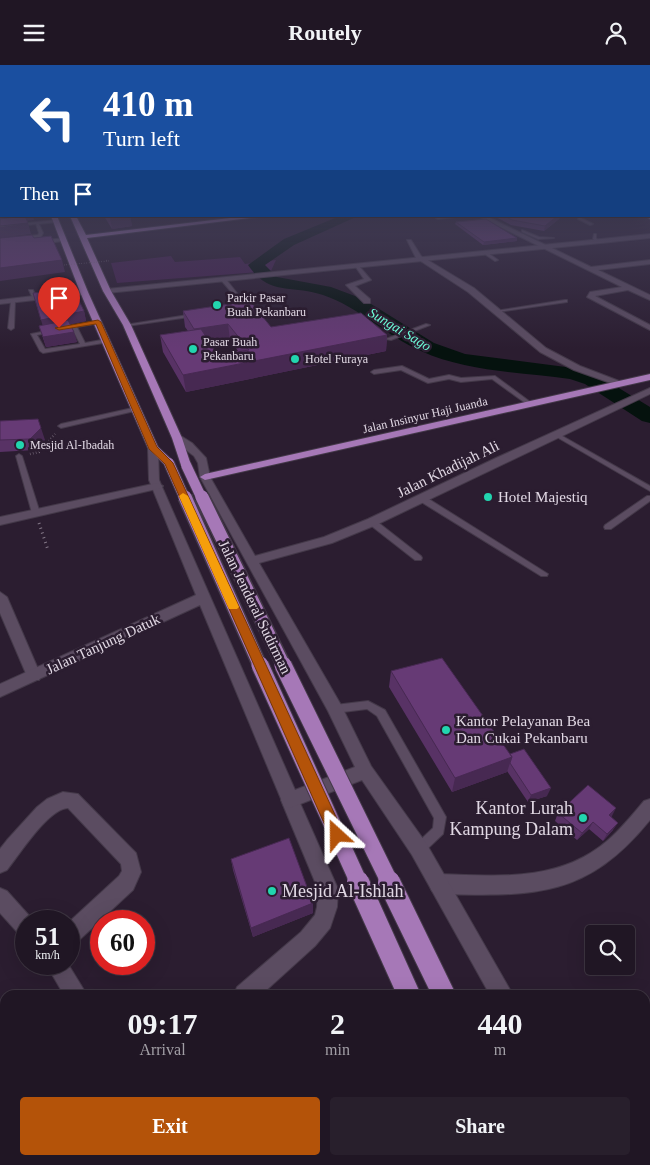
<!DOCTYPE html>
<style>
:root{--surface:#201624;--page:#281f2c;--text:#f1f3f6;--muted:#a29fa6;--line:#3d3541;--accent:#b45309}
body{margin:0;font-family:Georgia,serif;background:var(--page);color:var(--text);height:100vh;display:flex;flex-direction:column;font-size:19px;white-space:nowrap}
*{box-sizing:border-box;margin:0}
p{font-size:16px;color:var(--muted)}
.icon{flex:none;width:28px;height:28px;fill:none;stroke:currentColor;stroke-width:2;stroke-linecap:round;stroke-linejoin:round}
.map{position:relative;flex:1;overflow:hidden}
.sheet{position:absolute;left:0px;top:925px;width:650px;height:175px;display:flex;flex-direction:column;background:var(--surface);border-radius:15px 15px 0 0;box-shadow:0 5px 20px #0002,0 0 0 1px var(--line)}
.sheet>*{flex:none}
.banner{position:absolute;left:0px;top:0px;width:650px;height:152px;box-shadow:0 5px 20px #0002,0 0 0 1px var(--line);background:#1a4fa0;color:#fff;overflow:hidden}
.tools{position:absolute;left:585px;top:860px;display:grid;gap:10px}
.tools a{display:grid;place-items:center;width:50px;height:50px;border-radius:5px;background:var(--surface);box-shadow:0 5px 20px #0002,0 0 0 1px var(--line);font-size:25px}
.speed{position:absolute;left:15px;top:845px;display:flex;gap:10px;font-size:25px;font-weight:700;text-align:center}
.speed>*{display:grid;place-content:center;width:65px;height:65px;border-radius:50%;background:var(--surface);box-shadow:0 5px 20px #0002,0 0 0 1px var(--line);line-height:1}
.speed small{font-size:12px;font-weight:400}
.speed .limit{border:8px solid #d22;background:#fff;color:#111}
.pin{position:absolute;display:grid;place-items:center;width:42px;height:42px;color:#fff;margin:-51px -21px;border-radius:50% 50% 50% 0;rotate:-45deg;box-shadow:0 0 5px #0007}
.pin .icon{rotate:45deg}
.me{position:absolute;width:55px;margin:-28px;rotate:336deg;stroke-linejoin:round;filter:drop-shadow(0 0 4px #0008)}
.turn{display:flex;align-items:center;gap:18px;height:105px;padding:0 20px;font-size:22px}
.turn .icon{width:65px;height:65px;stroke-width:2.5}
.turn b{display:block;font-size:35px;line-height:42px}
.then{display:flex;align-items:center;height:48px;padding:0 20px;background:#0003;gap:10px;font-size:19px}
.eta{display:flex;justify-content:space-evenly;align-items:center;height:85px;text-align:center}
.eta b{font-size:30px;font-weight:700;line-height:35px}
.button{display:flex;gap:10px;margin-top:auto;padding:10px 20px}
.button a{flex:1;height:58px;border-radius:5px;background:var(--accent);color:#fff;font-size:20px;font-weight:700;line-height:58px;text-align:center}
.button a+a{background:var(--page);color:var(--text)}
header{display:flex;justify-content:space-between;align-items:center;height:65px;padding:0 20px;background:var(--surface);font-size:22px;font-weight:700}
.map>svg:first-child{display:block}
.green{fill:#452350}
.water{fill:#05120e}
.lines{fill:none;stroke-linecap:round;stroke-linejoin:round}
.river{fill:#05120e;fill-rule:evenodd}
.service-casing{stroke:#443949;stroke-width:2}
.minor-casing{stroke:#443949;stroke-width:2}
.tertiary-casing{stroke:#443949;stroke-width:2}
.secondary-casing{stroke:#443949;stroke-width:2}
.primary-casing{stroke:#443949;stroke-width:2}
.path-far1{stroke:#837787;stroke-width:2.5;stroke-dasharray:0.5 2.5;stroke-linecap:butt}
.path{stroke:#837787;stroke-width:3;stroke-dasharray:1 4;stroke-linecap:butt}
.service{fill:#5b4c61;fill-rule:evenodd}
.minor{fill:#5b4c61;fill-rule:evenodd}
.tertiary{fill:#5b4c61;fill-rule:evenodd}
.secondary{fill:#5b4c61;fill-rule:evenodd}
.primary{fill:#a678b7;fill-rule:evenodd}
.primary-bridge-far3-casing{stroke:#443949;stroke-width:12;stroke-linecap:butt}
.primary-bridge-far2-casing{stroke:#443949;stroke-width:16;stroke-linecap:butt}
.primary-bridge-far1-casing{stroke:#443949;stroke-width:19;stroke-linecap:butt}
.primary-bridge-casing{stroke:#443949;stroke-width:24;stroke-linecap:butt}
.path-bridge{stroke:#837787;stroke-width:1;stroke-dasharray:0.5 2;stroke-linecap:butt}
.primary-bridge-far3{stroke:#a678b7;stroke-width:10}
.primary-bridge-far2{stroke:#a678b7;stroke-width:13}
.primary-bridge-far1{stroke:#a678b7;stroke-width:17}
.primary-bridge{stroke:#a678b7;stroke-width:22}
.wall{fill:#583265;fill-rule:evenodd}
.shaded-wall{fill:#472952}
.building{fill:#663a75;stroke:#472952}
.route{fill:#b45309;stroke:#753606}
.slow{fill:#f59e0b}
.poi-dot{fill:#22d5af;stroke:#2b1d30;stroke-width:2}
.labels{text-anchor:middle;stroke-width:5;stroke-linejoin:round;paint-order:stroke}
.far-poi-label{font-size:12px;fill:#e1d8e4;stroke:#2b1d30;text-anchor:start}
.far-street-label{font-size:12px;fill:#e1d8e4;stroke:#2b1d30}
.far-water-label{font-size:14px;font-style:italic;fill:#6cfcd7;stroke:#2b1d30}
.street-label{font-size:15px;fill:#e1d8e4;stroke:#2b1d30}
.poi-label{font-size:15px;fill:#e1d8e4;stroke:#2b1d30;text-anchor:start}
.near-poi-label{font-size:18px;fill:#e1d8e4;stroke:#2b1d30;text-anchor:end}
</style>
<header><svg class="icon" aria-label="menu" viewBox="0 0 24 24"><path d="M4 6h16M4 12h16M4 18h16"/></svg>Routely<svg class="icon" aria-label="person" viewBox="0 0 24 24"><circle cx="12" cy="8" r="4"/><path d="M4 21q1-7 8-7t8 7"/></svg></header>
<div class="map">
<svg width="650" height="1100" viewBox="0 0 650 1100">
<rect width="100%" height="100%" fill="#2b1d30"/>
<path class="green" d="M171 191 175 197 240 192 245 199 276 195 271 206 117 218 111 198Z"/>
<path class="water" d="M342 1095H402L404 1100H346Z"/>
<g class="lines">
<path class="river" d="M340 151H358L294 180 265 200 277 212 331 222 363 234 434 278 465 289 581 304 599 311 650 342V358L642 356 585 319 570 314C521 307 467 307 421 286 386 271 359 242 323 230 292 219 270 232 248 200L284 174Z"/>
<defs>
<path id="service" d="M446 151H464L438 154 436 153Z
M579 151H583L581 153 593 159 590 160 578 154Z
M56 155 57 157 39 159 43 168 41 172 0 177V175L38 170 39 168 36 159 0 163V161Z
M522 165 539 172 554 173 538 174 522 167Z
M594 169H596V173L600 178H598L593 174Z
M486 188H488L498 195 495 196 486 190Z
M221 213H225L244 237 242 245 235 244 238 243 240 237 221 215Z
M29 225H33L37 234H33Z
M13 235 15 236 14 263 11 265 8 263 11 236Z
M565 235H567V237L497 247 495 246Z
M194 249 196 250V251L127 261 125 260Z
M98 256 100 257V258L77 262 85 278 107 274 110 276 109 277 43 288 40 286 31 269ZM72 263 80 279 45 284 37 270Z
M426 259 430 260 391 275 386 274Z
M402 301 429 314 449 310 461 313 495 311 533 339 528 340 492 314 461 317 449 314 428 318 401 305 374 309 371 307 374 305Z
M137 342 139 343V345L61 363 58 361 61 359Z
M557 368 650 421V426L555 371 554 370Z
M19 389 22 391 40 448 39 450H33L32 448 16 391Z
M418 431H424L548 509 547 511H541L418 435Z
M647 431H650V436L611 464H605L604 462 605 460Z
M369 455H375L421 491 422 493 421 495H415L369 459 368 457Z
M368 636 385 645 446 752 443 769 423 788 419 790 415 788 413 784 415 780 433 763 434 753 377 651 367 644 335 648 331 647 330 644 331 641 335 640Z"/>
<path id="minor" d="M478 151H486L591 202 650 195V199L598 205 650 230V235L628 225 595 231 650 260V265L587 232 590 227 622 222Z
M407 175H411L421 191 474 223 546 283 580 301 627 319 619 321 574 305 540 287 468 227 416 193Z
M355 201H359L371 215 355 221 370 234V238H364L346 220 364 214Z
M0 527 7 532 41 611 39 615H29L27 611 0 548Z
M63 727 78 729 136 788 141 807 133 825 76 878 69 881V857L119 811 122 806 121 799 68 743C48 744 19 790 7 805L0 808V784L7 775 37 742 47 734Z
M290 727 296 729 338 824 337 842 330 863 315 881 261 930H234L237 922 301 867 315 850 317 842 318 824 281 735 284 729Z
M650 734V755C586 834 533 831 439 829L432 826 429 819 432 812 439 809C499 811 559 817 607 776 621 764 632 750 644 736Z
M0 823 7 826 33 855 26 856V872L19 869 0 848Z
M46 899H68L87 930H64Z
M19 1095H47L45 1100H17Z
M183 1095H207L206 1100H182Z
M596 1095H625L627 1100H598Z"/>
<path id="tertiary" d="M65 173 63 176 0 184V180Z
M84 225 88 227 87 229 0 239V235Z
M650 323V329L376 460 332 478 259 498 341 640 371 701 426 778 513 930H490L412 790 362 715 290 743 284 741 200 540 0 632V619L196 530 149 415 148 383 153 380 158 383 159 415 295 725 355 702 328 646 200 412 198 398 194 391 173 375V371H181L192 378 206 393 210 412 255 491 324 472 368 454 496 393Z"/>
<path id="secondary" d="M650 169V173L107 228 103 226 107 224Z
M157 418 163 421 161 423 0 460V452Z"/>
<path id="primary" d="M649 149 650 150V154L646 151Z
M51 151H57L88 227 158 382 173 396V400H165L148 383 80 227Z
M70 151H76L86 170 247 151H267L87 173 111 226 131 260 182 373 191 400 190 402 186 403 181 400 172 373 123 260 103 226Z
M650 309V315L205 415 200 412 205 409Z
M472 1095H496L498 1100H474Z
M512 1095H537L539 1100H514Z"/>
</defs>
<use href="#service" class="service-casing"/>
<use href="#minor" class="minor-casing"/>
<use href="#tertiary" class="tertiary-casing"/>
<use href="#secondary" class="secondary-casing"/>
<use href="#primary" class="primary-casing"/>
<path class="path-far1" d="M30 389 39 387 55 369"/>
<path class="path" d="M39 458 48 485"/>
<use href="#service" class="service"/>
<use href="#minor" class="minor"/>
<use href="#tertiary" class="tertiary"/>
<use href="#secondary" class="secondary"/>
<use href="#primary" class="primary"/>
<defs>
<path id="primary-bridge-far3" d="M169 398 185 434
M186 400 202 434"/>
<path id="primary-bridge-far2" d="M185 432 260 601
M202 432 284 601"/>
<path id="primary-bridge-far1" d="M260 600 359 818
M283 600 390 818"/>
<path id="primary-bridge" d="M358 817 409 930
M389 817 444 930"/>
</defs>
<use href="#primary-bridge-far3" class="primary-bridge-far3-casing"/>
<use href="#primary-bridge-far2" class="primary-bridge-far2-casing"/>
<use href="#primary-bridge-far1" class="primary-bridge-far1-casing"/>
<use href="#primary-bridge" class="primary-bridge-casing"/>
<path class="path-bridge" d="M64 200 109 196 105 195"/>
<use href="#primary-bridge-far3" class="primary-bridge-far3"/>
<use href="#primary-bridge-far2" class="primary-bridge-far2"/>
<use href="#primary-bridge-far1" class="primary-bridge-far1"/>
<use href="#primary-bridge" class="primary-bridge"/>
</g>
<path class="wall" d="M104 151H130L132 161 112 164Z
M494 151H560L559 154 544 166 511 160Z
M456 157 517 176 483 180 455 159Z
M84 246 86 256 70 259 77 277 46 282 39 261Z
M183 246 271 262 387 270 386 286 186 327 163 287 160 270 188 266 185 262ZM230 275 238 286 218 290 211 278Z
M0 356 45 375 34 385 0 387Z
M391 606 510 689 547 731 528 737 507 706V707L452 727 389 622Z
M558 748 612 751 611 752 613 765 603 776 589 764 577 775 555 756Z
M231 794 313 848 253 872 233 805Z"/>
<path class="shaded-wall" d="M0 148H1V151H33L34 155 0 159Z
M122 151H130L132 161 112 164 110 153Z
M557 151H560L559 154 544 166 545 161Z
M28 158 31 169 0 173V162Z
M517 173V176L483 180 484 177Z
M62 195 65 207 0 216V203Z
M84 246 86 256 44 265 41 255Z
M228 259 230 275 197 280 194 264Z
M74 267 77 277 46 282 43 272Z
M387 270 386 286 186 327 183 310Z
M41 363 45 375 34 385 30 374Z
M512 692 507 707 452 727 455 713Z
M551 723 547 731 528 737 531 730Z
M616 743 612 751 605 758 609 750Z
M593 757 589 764 577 775 582 768Z
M618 758 613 765 603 776 607 769Z
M313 838V848L253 872 251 863Z"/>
<path class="building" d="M0 130H1V148H0Z
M22 151H25L28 158 0 161V154Z
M109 151H122L110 153Z
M504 151H557L545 161 512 155Z
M486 154 517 173 484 177 456 157Z
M32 170 34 173 51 171 62 195 0 203V173Z
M73 223 84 246 41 255 33 228Z
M250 236 271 262 361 248 387 270 183 310 160 270 201 264 218 290 249 285 228 259 194 264 183 246Z
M68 255 74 267 43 272 39 261Z
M38 354 41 363 30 374 0 375V356Z
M442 593 512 692 455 713 391 606Z
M524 684 551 723 531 730 510 698 512 692 510 689Z
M588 720 616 743 609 750 618 758 607 769 593 757 582 768 558 748Z
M289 773 313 838 251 863 231 794Z"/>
<linearGradient id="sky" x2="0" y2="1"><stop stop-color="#18101a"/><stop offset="0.46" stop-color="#444059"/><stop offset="1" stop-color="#444059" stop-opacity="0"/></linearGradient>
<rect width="650" height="284" fill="url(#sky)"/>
<path class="route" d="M98 255 101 257 157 382 173 398 342 765 345 770 342 776 337 778 332 776 165 399 149 384 96 259 59 265 55 263Z"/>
<path class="slow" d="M183 428 188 431 239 542 237 544H229L228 542 179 431Z"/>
<g class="poi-dot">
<circle cx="217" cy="240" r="5"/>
<circle cx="193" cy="284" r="5"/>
<circle cx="295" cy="294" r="5"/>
<circle cx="20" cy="380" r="5"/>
<circle cx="488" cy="432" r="5"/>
<circle cx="446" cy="665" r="5"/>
<circle cx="583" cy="753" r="5"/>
<circle cx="272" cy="826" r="5"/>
</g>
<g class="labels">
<g class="far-poi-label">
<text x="227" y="237">Parkir Pasar<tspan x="227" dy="14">Buah Pekanbaru</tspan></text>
<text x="203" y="281">Pasar Buah<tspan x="203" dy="14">Pekanbaru</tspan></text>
<text x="305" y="298">Hotel Furaya</text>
<text x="30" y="384">Mesjid Al-Ibadah</text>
</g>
<g class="far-street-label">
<text transform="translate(425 350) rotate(-13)" y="4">Jalan Insinyur Haji Juanda</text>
</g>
<g class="far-water-label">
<text transform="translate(400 264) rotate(31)" y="5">Sungai Sago</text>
</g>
<g class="street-label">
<text transform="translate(448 404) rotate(-26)" y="5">Jalan Khadijah Ali</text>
<text transform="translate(255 542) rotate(64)" y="5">Jalan Jenderal Sudirman</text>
<text transform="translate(103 579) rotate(-25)" y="5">Jalan Tanjung Datuk</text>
</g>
<g class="poi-label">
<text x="498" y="437">Hotel Majestiq</text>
<text x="456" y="661">Kantor Pelayanan Bea<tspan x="456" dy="17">Dan Cukai Pekanbaru</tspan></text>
</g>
<g class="near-poi-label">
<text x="573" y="749">Kantor Lurah<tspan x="573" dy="21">Kampung Dalam</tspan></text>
<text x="282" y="832" text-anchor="start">Mesjid Al-Ishlah</text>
</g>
</g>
</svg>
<div class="tools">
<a><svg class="icon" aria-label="search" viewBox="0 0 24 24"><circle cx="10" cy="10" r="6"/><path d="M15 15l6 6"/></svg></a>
</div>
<div class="speed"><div>51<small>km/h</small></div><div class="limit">60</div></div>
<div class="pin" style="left:59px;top:263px;background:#d93025"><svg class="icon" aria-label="arrive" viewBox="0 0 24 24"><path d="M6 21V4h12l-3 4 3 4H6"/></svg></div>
<svg class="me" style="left:337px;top:770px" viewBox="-20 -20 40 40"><path d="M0-17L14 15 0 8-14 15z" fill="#b45309" stroke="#fff" stroke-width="4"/></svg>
<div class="banner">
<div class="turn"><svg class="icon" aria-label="left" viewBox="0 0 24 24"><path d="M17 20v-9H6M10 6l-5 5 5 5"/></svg><div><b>410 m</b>Turn left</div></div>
<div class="then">Then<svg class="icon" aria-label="arrive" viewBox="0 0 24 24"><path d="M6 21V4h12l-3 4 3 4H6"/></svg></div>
</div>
<section class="sheet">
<div class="eta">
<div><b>09:17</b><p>Arrival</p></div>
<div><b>2</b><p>min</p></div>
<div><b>440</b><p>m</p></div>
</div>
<div class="button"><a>Exit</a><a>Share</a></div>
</section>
</div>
